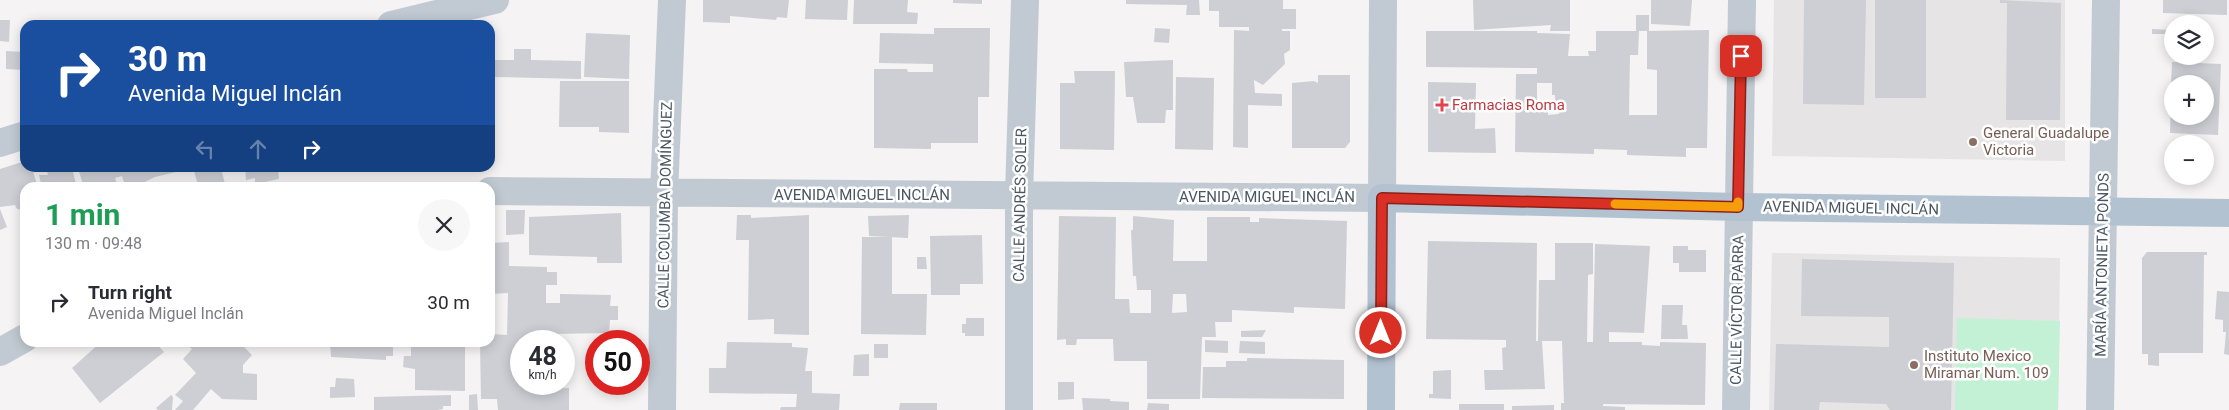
<!DOCTYPE html>
<meta charset="utf-8">
<style>
:root{--surface:#fff;--page:#f7f7f7;--text:#2b2b33;--muted:#7c7c81}
body{margin:0;font-family:Roboto,sans-serif;background:var(--page);color:var(--text);height:100vh;display:flex;flex-direction:column;font-size:19px;white-space:nowrap}
*{box-sizing:border-box;margin:0}
p{font-size:16px;color:var(--muted)}
.icon{flex:none;width:28px;height:28px;fill:none;stroke:currentColor;stroke-width:2;stroke-linecap:round;stroke-linejoin:round}
.map{position:relative;flex:1;overflow:hidden}
.drawer{position:absolute;left:20px;top:182px;width:475px;height:165px;display:flex;flex-direction:column;background:var(--surface);border-radius:15px;box-shadow:0 2px 12px #0003}
.drawer>*{flex:none}
.top-card{position:absolute;left:20px;top:20px;width:475px;height:152px;border-radius:15px;box-shadow:0 2px 12px #0003;background:#1a4fa0;color:#fff;overflow:hidden}
.tools{position:absolute;left:2164px;top:15px;display:grid;gap:10px}
.tools a{display:grid;place-items:center;width:50px;height:50px;border-radius:50%;background:var(--surface);box-shadow:0 2px 12px #0003;font-size:25px}
.speed{position:absolute;left:510px;top:330px;display:flex;gap:10px;font-size:25px;font-weight:700;text-align:center}
.speed>*{display:grid;place-content:center;width:65px;height:65px;border-radius:50%;background:var(--surface);box-shadow:0 2px 12px #0003;line-height:1}
.speed small{font-size:12px;font-weight:400}
.speed .limit{border:8px solid #d22;background:#fff;color:#111}
.pin{position:absolute;display:grid;place-items:center;width:42px;height:42px;color:#fff;margin:-21px;border-radius:10px;box-shadow:0 2px 8px #0006}
.me{position:absolute;width:55px;margin:-28px;rotate:0deg;stroke-linejoin:round;filter:drop-shadow(0 0 4px #0008)}
.turn{display:flex;align-items:center;gap:18px;height:105px;padding:0 25px;font-size:22px}
.turn .icon{width:65px;height:65px;stroke-width:2.5}
.turn b{display:block;font-size:35px;line-height:42px}
.lanes{display:flex;align-items:center;height:48px;padding:0 25px;background:#0003;justify-content:center;gap:25px;direction:ltr}
.lanes .off{opacity:.35}
.round{display:grid;place-items:center;flex:none;width:52px;height:52px;border-radius:26px;background:var(--page)}
.head{display:flex;align-items:center;justify-content:space-between;height:85px;padding:0 25px}
h1{font-size:30px;font-weight:700;line-height:38px;color:#1e9e55}
ul{padding:0;list-style:none}
li{display:flex;align-items:center;gap:15px;height:70px;padding:0 25px}
li div{flex:1}
li b{display:block;font-size:19px}
li em{font-style:normal}
.map>svg:first-child{display:block}
.education{fill:#e6e4e5}
.green{fill:#c3f1d5}
.building{fill:#cdcfd5;fill-rule:evenodd}
.lines{fill:none;stroke-linecap:round;stroke-linejoin:round}
.minor{stroke:#c1cad2;stroke-width:28}
.major{stroke:#b3c2d1;stroke-width:28}
.route-casing{stroke:#8d1f18;stroke-width:12}
.route{stroke:#d93025;stroke-width:9}
.slow{stroke:#f59e0b;stroke-width:9}
.health-dot{fill:#e0444e;stroke:#fff;stroke-width:2}
.education-dot{fill:#8d6e63;stroke:#fff;stroke-width:2}
.labels{text-anchor:middle;stroke-width:5;stroke-linejoin:round;paint-order:stroke}
.health-label{font-size:15px;fill:#be3a42;stroke:#fff;text-anchor:start}
.education-label{font-size:15px;fill:#785e54;stroke:#fff;text-anchor:start}
.street-label{font-size:15px;fill:#4a5661;stroke:#fff}
</style>
<div class="map">
<svg width="2229" height="410" viewBox="0 0 2229 410">
<rect width="100%" height="100%" fill="#f5f3f3"/>
<path class="education" d="M1774 0H2065V161L1772 156Z
M1772 253 2060 258 2058 410H1769Z"/>
<path class="green" d="M1957 318 2060 321 2058 410H1955Z"/>
<path class="building" d="M703 0H789L787 18 777 17 776 20 730 16V23L703 22Z
M806 0H848L847 20 805 19Z
M854 0H908L907 12 918 13 917 24H853Z
M953 0H982V4L953 3Z
M1126 0H1199L1200 15H1186L1187 5 1126 4Z
M1209 0H1283V9H1296V29H1282V31H1290V50L1284 54 1285 64 1263 85 1254 80 1255 93 1282 94V106L1248 105V148L1233 147 1234 30 1249 31V27H1219V11H1209Z
M1473 0H1570V31H1550L1551 25 1474 30Z
M1651 0H1692L1690 26 1651 24Z
M1804 0H1866L1864 105 1803 104Z
M1875 0H1926V98H1875Z
M2000 0 2061 3 2060 120H2006L2007 3H2000Z
M2163 0H2227V15L2163 13Z
M1636 15H1649V31L1709 30 1707 148H1686V157L1627 155V150L1594 149V154L1515 152 1516 74H1537V68L1426 67V31H1537V33L1570 34 1568 56H1589L1588 51H1596V31H1636ZM1639 31H1647V69L1657 70V115H1629L1630 55H1638ZM1537 83H1552V95H1555V102H1559V114L1548 115V109H1537Z
M0 20H10L9 42 0 41Z
M64 22 90 23V25H64Z
M934 28H990L989 97H978V143H931V149L874 148V69H907L908 72H933V64L879 63 880 33 934 34Z
M1155 28 1170 29 1169 43 1154 42Z
M2152 29 2172 30V34H2152Z
M586 33 630 35 629 79 584 77Z
M514 49H531V60L581 61V79L495 77V81H490V50H495V60H514Z
M6 51 25 52 24 70 6 69Z
M1173 60V110H1166L1165 123H1137L1133 97H1126L1124 62Z
M2172 62 2221 64 2218 135 2170 133 2171 100 2172 116H2205V84H2171Z
M1074 71H1115L1114 150 1060 149V83H1075Z
M1318 75H1350V142L1345 148H1292V83L1314 81 1318 83Z
M1176 77 1214 78 1213 150 1175 149Z
M560 81H629V133L599 132V127H559Z
M1428 82 1476 83 1475 129 1495 128 1496 153 1428 152Z
M25 161V168H32L38 188H25V210L17 209 15 205 0 207V169Z
M46 168H72L77 188H42L39 175H48Z
M78 168H193L155 177 132 188H126L122 176 115 178 118 188H84Z
M193 168H221L226 188H199Z
M245 168H278L279 179 255 184V178L246 180Z
M0 209 7 227 0 230Z
M506 210H525L524 234 506 235Z
M621 213 622 263H597V257L529 255V217Z
M737 215H751V218L809 215V335L774 334V319L748 320 749 240H736Z
M909 215 908 238 869 236 868 216Z
M1059 216 1116 217 1115 299H1129L1130 313H1151V290H1137L1136 276H1133L1131 230H1133V216L1174 220 1173 261H1207V217H1250V222H1259V218L1347 221 1345 309 1294 307V313L1232 310V322H1215L1216 337H1202L1200 399H1147V361H1114L1113 339H1077L1076 345H1066V339L1057 340ZM1173 294H1186L1187 312 1172 313Z
M982 235 983 284H960V295H931L930 236Z
M862 237H892V294H927L926 335 861 334Z
M1428 241 1537 243 1536 341H1538L1539 280H1555V243H1593V274L1588 275 1587 342H1593L1595 244 1650 246 1644 333 1609 332V342H1642V345L1660 346V342L1706 343 1705 405 1603 404V406L1625 407V410H1561V403H1564L1562 341H1542L1545 389 1485 390 1484 370H1503L1502 348 1506 347V340L1426 339Z
M509 242V266L547 267V272H557V285H546V303H560V294L611 295 610 306H618V320H610L609 333 553 334 552 341H521V384H549L548 389 569 388V410H498L497 399H481L480 342H490V334L507 335 508 293 490 294V243Z
M1673 246H1688V250H1706V272H1679V263H1673Z
M2147 252H2207V255H2204L2203 353H2159V366L2148 365V354H2142V258Z
M917 257H926L927 269H917Z
M1802 259 1954 263 1951 410H1890L1886 404 1820 402 1819 410H1774L1776 344 1889 347V317L1801 316Z
M2217 291 2229 292V355L2224 354 2226 332H2223V320L2215 319Z
M1662 305H1683L1682 325H1687L1688 339H1661Z
M966 318H984V336H965V333H962V324H966Z
M1266 330 1262 337H1241V331Z
M1205 340 1228 341V353L1205 352Z
M1240 341 1265 342V354L1239 353Z
M101 342H155L164 352 100 403 72 368Z
M184 342H222L227 347 231 342H239L252 355 243 365V373L257 374V400L222 399 211 389 193 410H175L183 401 175 395 196 373 183 359 192 349Z
M330 342H393V356H386V360L331 357Z
M411 342H465V391L415 390V369L403 367 404 356H411Z
M727 342 792 343V347L808 348 805 371H812V393L840 394 839 410H780L781 407H796L797 394 709 393V368H726Z
M874 344H888V358H874Z
M869 354V376H853L854 355Z
M1247 358 1344 360V399L1202 398 1203 367H1226V361H1247Z
M1451 370V399L1429 398V394H1433V371Z
M336 378 354 379 355 397 330 398V387H335Z
M1058 382H1074V399L1058 400Z
M477 394 478 410H469V395Z
M171 395 173 397 172 410H158L156 408Z
M451 395V406H443V409L437 410H374V397Z
M1082 398 1110 399V401L1129 402V410H1083Z
M900 403H937V410H899Z
M1148 403 1169 404V410H1147Z
M1459 404H1504V410H1459Z
M1554 405V410H1512V406Z"/>
<g class="lines">
<path class="minor" d="M391 25 495 0
M0 143 25 135
M490 191 1382 198 1383 0
M0 352 25 338
M662 410 664 194 672 0
M1019 410V196L1025 0
M1736 410 1742 0
M2100 410 2106 0"/>
<path class="major" d="M1381 410 1382 198 1738 207 2229 213"/>
</g>
<g class="lines">
<defs>
<path id="route" d="M1381 333 1382 198 1738 207 1741 56"/>
</defs>
<use href="#route" class="route-casing"/>
<use href="#route" class="route"/>
<path class="slow" d="M1615 204 1738 207V202"/>
</g>
<path class="health-dot" d="M1439.5 97.5h5v5h5v5h-5v5h-5v-5h-5v-5h5z"/>
<g class="education-dot">
<circle cx="1973" cy="142" r="5"/>
<circle cx="1914" cy="365" r="5"/>
</g>
<g class="labels">
<g class="health-label">
<text x="1452" y="110">Farmacias Roma</text>
</g>
<g class="education-label">
<text x="1983" y="138">General Guadalupe<tspan x="1983" dy="17">Victoria</tspan></text>
<text x="1924" y="361">Instituto Mexico<tspan x="1924" dy="17">Miramar Num. 109</tspan></text>
</g>
<g class="street-label">
<text x="862" y="200">AVENIDA MIGUEL INCLÁN</text>
<text x="1267" y="202">AVENIDA MIGUEL INCLÁN</text>
<text transform="translate(665 205) rotate(-89)" y="5">CALLE COLUMBA DOMÍNGUEZ</text>
<text transform="translate(1020 205) rotate(-89)" y="5">CALLE ANDRÉS SOLER</text>
<text transform="translate(1851 208) rotate(1)" y="5">AVENIDA MIGUEL INCLÁN</text>
<text transform="translate(2102 265) rotate(-89)" y="5">MARÍA ANTONIETA PONDS</text>
<text transform="translate(1737 310) rotate(-89)" y="5">CALLE VÍCTOR PARRA</text>
</g>
</g>
</svg>
<div class="tools">
<a><svg class="icon" aria-label="layers" viewBox="0 0 24 24"><path d="M12 4l9 5-9 5-9-5zM3 14l9 5 9-5"/></svg></a>
<a>+</a>
<a>−</a>
</div>
<div class="speed"><div>48<small>km/h</small></div><div class="limit">50</div></div>
<div class="pin" style="left:1741px;top:56px;background:#d93025"><svg class="icon" aria-label="arrive" viewBox="0 0 24 24"><path d="M6 21V4h12l-3 4 3 4H6"/></svg></div>
<svg class="me" style="left:1381px;top:333px" viewBox="-20 -20 40 40"><circle r="17" fill="#d93025" stroke="#fff" stroke-width="3"/><path d="M0-11L8 9 0 5-8 9z" fill="#fff"/></svg>
<div class="top-card">
<div class="turn"><svg class="icon" aria-label="right" viewBox="0 0 24 24"><path d="M7 20v-9h11M14 6l5 5-5 5"/></svg><div><b>30 m</b>Avenida Miguel Inclán</div></div>
<div class="lanes"><svg class="icon off" aria-label="left" viewBox="0 0 24 24"><path d="M17 20v-9H6M10 6l-5 5 5 5"/></svg><svg class="icon off" aria-label="ahead" viewBox="0 0 24 24"><path d="M12 20V5M6 11l6-6 6 6"/></svg><svg class="icon" aria-label="right" viewBox="0 0 24 24"><path d="M7 20v-9h11M14 6l5 5-5 5"/></svg></div>
</div>
<section class="drawer">
<div class="head"><div><h1>1 min</h1><p>130 m · 09:48</p></div><a class="round"><svg class="icon" aria-label="close" viewBox="0 0 24 24"><path d="M6 6l12 12M18 6L6 18"/></svg></a></div>
<ul>
<li><svg class="icon" aria-label="right" viewBox="0 0 24 24"><path d="M7 20v-9h11M14 6l5 5-5 5"/></svg><div><b>Turn right</b><p>Avenida Miguel Inclán</p></div><em>30 m</em></li>
</ul>
</section>
</div>
